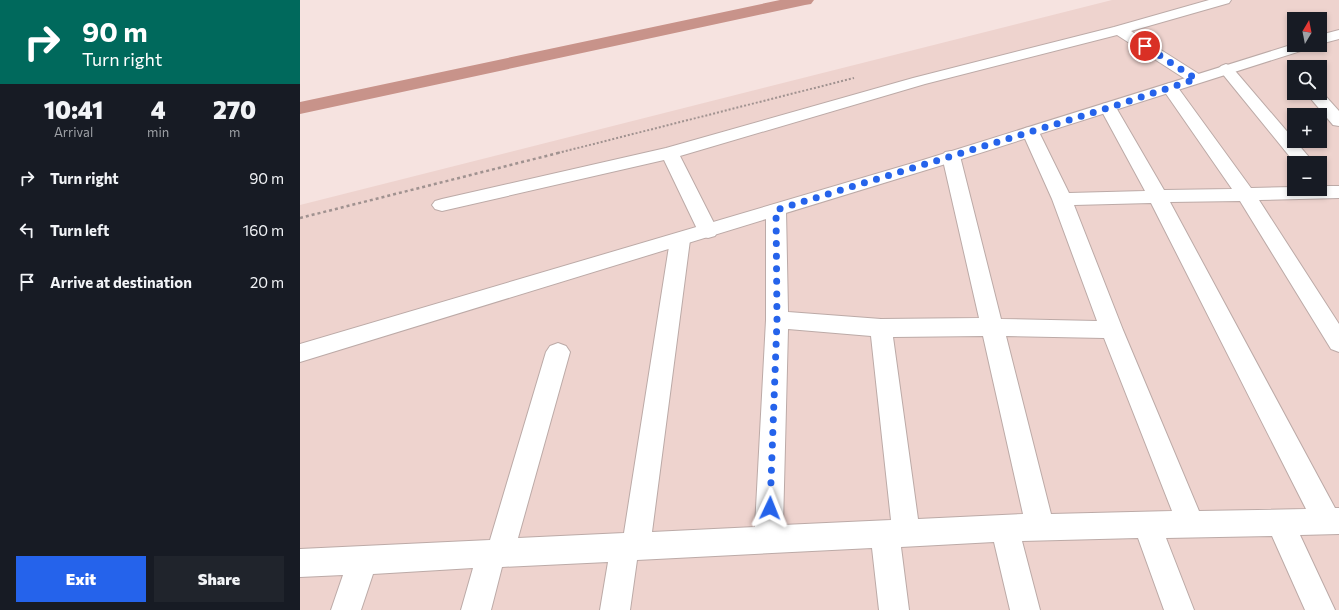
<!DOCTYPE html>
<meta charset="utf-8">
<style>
:root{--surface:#171b24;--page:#20242c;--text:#f1f3f6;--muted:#9ea1a6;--accent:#2563eb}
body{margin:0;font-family:Commissioner,sans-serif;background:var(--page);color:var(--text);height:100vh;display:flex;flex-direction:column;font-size:15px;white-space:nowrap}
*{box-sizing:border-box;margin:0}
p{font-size:13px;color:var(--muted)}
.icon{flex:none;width:22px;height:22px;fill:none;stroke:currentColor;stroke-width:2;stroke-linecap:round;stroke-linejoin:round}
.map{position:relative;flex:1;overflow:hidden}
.panel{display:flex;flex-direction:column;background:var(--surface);width:300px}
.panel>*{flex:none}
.guide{background:#00695c;color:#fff;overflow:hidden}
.needle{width:26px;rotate:10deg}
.fabs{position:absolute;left:987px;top:12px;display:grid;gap:8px}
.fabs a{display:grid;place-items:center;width:40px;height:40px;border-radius:0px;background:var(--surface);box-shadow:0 2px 6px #0003;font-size:20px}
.pin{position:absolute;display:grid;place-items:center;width:34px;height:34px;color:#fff;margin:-17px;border:2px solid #fff;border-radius:50%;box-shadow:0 1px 4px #0007}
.me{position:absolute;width:44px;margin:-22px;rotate:2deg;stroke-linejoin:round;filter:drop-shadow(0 0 3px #0008)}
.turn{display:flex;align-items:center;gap:14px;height:84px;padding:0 16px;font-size:18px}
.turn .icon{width:52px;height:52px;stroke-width:2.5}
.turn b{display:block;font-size:28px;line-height:34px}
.eta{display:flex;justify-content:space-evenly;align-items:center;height:68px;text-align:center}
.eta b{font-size:24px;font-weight:800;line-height:28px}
.action{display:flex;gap:8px;margin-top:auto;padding:8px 16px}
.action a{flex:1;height:46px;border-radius:0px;background:var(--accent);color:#fff;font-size:16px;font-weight:800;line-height:46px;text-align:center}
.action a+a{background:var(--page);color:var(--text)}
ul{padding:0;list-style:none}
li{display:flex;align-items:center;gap:12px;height:52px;padding:0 16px}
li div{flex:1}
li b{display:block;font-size:15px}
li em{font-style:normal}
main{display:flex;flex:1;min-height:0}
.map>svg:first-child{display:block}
.built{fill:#eed3ce;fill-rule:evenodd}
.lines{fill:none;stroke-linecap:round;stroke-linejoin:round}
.canal{fill:#c8938a;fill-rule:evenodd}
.street-casing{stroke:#bcaaa7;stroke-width:2}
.secondary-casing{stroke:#bcaaa7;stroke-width:2}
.path-far1{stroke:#a09290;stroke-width:2;stroke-dasharray:2 2;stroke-linecap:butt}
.path{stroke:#a09290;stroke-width:2.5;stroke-dasharray:3 3;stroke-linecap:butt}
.street{fill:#fff;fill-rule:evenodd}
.secondary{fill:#fff;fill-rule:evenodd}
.route{stroke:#2563eb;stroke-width:7;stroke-dasharray:0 12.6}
</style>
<main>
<section class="panel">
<div class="guide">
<div class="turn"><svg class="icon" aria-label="right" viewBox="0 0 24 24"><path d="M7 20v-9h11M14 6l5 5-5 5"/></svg><div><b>90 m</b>Turn right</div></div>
</div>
<div class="eta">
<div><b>10:41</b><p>Arrival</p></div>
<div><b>4</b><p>min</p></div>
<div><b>270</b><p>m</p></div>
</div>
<ul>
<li><svg class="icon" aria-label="right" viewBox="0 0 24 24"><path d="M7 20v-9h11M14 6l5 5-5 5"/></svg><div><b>Turn right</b></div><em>90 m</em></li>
<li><svg class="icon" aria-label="left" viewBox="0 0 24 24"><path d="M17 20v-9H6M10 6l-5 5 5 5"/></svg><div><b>Turn left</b></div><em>160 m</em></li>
<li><svg class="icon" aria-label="arrive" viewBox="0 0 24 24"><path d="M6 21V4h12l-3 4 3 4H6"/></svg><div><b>Arrive at destination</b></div><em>20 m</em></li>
</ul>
<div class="action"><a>Exit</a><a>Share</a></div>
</section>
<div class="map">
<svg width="1039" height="610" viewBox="0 0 1039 610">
<rect width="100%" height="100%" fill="#f6e3e0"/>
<path class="built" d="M812 0H1039V610H0V205ZM994 19H1020V45H994ZM994 67H1020V93H994ZM994 115H1020V141H994ZM994 163H1020V189H994Z"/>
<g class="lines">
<path class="canal" d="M480 0H514L511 4 505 5 0 114V102Z"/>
<defs>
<path id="street" d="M909 0H931L929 3 831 31 902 76 904 79 902 82H890L817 35 625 84 380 156 418 231 415 236 408 238 401 236 398 231 364 160 142 211 135 209 132 205 135 201 142 199 366 148 613 78 814 27Z
M926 64 931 66 1014 163H995L921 72 918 69 921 66Z
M870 83 876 85 951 188 994 187V189H1020V186H1039V198L959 200 1039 324V352L1031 349 940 201 870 202 1035 508H1039V534L1000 535 1035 610H1005L972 536 866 538 894 610H864L838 538 722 541 740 610H710L694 542 601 547 609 610H579L572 548 337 560 330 610H300L308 562 202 567 191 610H161L173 568 73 574 61 610H31L43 575 0 577V549L190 540 246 352 250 346 258 343 266 346 270 352 218 538 324 533 370 240 373 235 380 233 387 235 390 240 352 532 455 527 466 320V210L469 206 476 204 483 206 486 210 488 312 581 319 679 318 642 156 645 152 651 151 657 152 660 156 701 319 797 321 752 199 722 132 725 128 731 127 737 128 769 193 845 191 800 108 802 104 808 103 814 104 864 190 932 189 862 88 864 85ZM851 203 1006 509 899 511 823 330 774 205ZM488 329 571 336 591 520 483 525ZM683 336 723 514 618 519 593 337ZM706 336 804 338 872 511 751 514Z
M1020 90 1039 111V126L1033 125 1006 93H1020Z"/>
<path id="secondary" d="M1039 30V39L1020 44V35Z
M994 44 1012 45 1010 48 636 167 0 362V344L623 160Z"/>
</defs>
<use href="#street" class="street-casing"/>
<use href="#secondary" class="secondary-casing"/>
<path class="path-far1" d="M258 153 554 78"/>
<path class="path" d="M0 218 262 152"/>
<use href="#street" class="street"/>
<use href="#secondary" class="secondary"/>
</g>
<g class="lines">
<path class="route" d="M470 508 477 320 476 210 808 108 896 79 845 46"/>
</g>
</svg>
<div class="fabs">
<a><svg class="needle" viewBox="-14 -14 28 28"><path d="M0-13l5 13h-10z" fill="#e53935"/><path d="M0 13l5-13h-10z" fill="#9ea1a6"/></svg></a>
<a><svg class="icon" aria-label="search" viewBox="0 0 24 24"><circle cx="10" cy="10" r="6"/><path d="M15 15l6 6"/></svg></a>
<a>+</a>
<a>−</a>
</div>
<div class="pin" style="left:845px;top:46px;background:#d93025"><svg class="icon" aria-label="arrive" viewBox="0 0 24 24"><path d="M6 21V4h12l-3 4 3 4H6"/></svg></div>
<svg class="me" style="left:470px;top:508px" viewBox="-20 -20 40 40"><path d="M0-17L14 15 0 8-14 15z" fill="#2563eb" stroke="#fff" stroke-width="4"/></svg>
</div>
</main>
